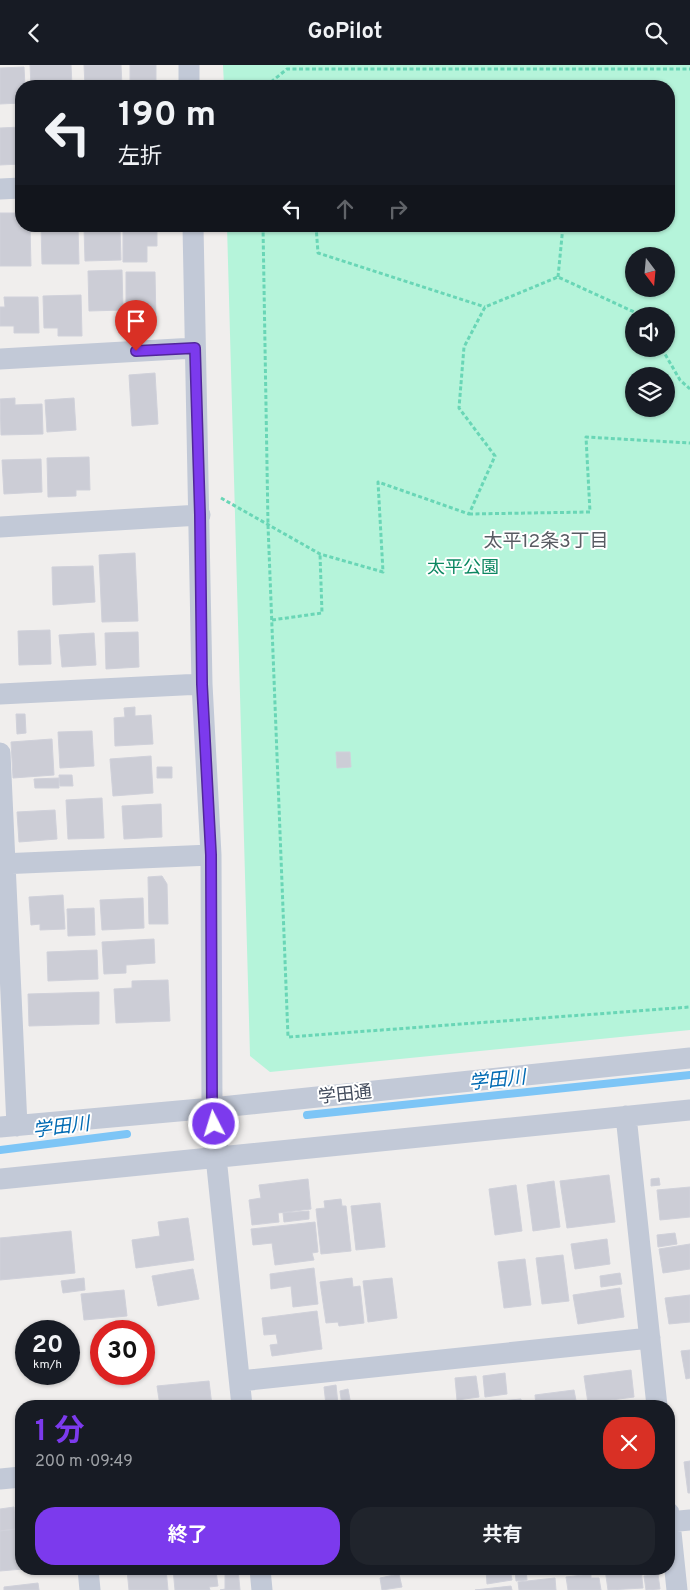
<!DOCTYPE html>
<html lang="ja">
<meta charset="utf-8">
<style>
:root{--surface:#171b24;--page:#20242c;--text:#f1f3f6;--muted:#9ea1a6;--accent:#7c3aed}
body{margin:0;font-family:Overpass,"Noto Sans JP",sans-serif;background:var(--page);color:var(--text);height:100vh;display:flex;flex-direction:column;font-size:19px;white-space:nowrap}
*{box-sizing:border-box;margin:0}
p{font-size:16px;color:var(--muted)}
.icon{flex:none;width:28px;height:28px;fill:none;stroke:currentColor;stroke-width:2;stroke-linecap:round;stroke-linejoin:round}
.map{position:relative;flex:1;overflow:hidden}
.panel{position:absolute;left:15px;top:1335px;width:660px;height:175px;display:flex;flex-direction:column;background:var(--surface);border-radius:20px;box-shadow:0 1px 4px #0004}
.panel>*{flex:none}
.hud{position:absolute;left:15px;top:15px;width:660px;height:152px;border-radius:20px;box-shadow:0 1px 4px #0004;background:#171b24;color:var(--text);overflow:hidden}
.needle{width:32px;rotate:164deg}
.fabs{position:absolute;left:625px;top:182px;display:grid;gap:10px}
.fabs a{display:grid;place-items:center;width:50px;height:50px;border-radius:50%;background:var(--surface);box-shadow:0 1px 4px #0004;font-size:25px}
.speed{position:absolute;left:15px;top:1255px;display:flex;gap:10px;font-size:25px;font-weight:700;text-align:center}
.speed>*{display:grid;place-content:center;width:65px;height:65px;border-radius:50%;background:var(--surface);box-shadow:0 1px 4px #0004;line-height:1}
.speed small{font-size:12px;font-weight:400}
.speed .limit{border:8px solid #d22;background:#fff;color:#111}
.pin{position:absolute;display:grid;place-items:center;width:42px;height:42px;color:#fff;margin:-51px -21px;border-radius:50% 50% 50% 0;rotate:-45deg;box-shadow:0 0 5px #0007}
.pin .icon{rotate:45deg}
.me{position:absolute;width:55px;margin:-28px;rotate:355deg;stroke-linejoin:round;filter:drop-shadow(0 0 4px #0008)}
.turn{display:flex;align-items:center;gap:18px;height:105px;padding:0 20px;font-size:22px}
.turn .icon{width:65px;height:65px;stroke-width:2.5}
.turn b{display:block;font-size:35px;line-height:42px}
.lanes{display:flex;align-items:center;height:48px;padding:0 20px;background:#0003;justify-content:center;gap:25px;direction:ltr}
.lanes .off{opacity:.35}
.round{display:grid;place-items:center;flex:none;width:52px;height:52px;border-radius:20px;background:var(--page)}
.summary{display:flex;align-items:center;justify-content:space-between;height:85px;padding:0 20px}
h1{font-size:30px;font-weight:700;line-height:38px;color:var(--accent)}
.action{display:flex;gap:10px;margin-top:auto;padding:10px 20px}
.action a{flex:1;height:58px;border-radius:20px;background:var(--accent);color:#fff;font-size:20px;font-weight:700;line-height:58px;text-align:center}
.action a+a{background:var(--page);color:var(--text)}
header{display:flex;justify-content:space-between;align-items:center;height:65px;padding:0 20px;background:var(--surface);font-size:22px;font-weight:700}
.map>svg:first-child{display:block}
.green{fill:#b5f4da;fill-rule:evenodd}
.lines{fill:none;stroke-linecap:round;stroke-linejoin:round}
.stream{stroke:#7dc5f6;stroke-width:8}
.building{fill:#cccdd6;stroke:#d0d1da}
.path{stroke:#69d6b6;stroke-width:3;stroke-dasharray:4 2.5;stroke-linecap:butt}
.minor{stroke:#c2c9d7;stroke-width:21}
.route-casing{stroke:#51269a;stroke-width:12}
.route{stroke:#7c3aed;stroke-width:9}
.labels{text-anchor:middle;stroke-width:4;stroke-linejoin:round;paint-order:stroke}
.park-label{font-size:18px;fill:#0c8761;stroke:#fff}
.street-label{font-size:18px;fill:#434c5d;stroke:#fff}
.neighbourhood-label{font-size:19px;fill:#595c63;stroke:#fff}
.water-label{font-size:19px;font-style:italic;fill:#006ab3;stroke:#fff}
</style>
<header><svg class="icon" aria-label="back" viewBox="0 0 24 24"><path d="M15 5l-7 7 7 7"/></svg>GoPilot<svg class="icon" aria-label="search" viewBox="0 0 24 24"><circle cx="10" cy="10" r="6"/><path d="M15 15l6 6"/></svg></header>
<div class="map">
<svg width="690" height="1525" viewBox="0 0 690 1525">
<rect width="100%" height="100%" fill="#f0eeed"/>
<path class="green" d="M223 0H690V965L270 1007 250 991 227 161H669V21H224ZM634 191H666V224H634ZM634 251H666V284H634ZM634 311H666V344H634Z"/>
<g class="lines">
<path class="stream" d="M307 1050 690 1010
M0 1085 127 1069"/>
</g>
<path class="building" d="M30 0H71L72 21H31Z
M84 0H121L122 21H85Z
M130 0H156V18H130Z
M24 2 25 21H21V38L0 39V3Z
M21 62V99L0 100V63Z
M0 148H21V161H30L31 201H0Z
M78 161 79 199H42L41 162Z
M123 161H157V181H147V197H123Z
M120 162 121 195 85 196 84 163Z
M122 205 123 245 89 246 88 206Z
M126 207H155L156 258H126Z
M81 230 82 271H58V263H44L43 231Z
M4 232H38L39 268H14V261H0V242H5Z
M155 308 158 359 132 361 129 310Z
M15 333V340L42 339 43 369 1 370 0 334Z
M74 333 76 365 47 367 45 335Z
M89 392 90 425H76V431L48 432 47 393Z
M41 394 42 427 4 429 2 395Z
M135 488 138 556 102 557 99 490Z
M93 501 95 537 53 540 52 502Z
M50 565 51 599 19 600 18 566Z
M138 567 139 602 106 604 105 568Z
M94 568 96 600 62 602 59 570Z
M135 642V651L151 650 153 679 115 681 114 653 125 652 124 643Z
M16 649H25L26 668 17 669Z
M92 666 94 701 60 703 58 667Z
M52 674 54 710 13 713 11 677Z
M336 687H350L351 702 337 703Z
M151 691 153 728 113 731 110 694Z
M157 702H172V713H157Z
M59 710H72L73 721H60Z
M59 713V723H35L34 714Z
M102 733 104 773 68 774 66 735Z
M161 739 162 772 124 774 122 741Z
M55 745 57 774 19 777 17 747Z
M162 811 167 819 168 859H149L148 812Z
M63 830 65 864 40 865V859L31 860 29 832Z
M143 833 144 863 102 865 100 835Z
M94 843 95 870 68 871 67 844Z
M154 874 155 898 126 900V908L104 909 102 877Z
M97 885 98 914 48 916 47 887Z
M168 915 170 956 116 958 114 924 132 923V916Z
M99 927V959L29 961 28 929Z
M609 1110 615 1157 567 1163 560 1116Z
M659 1113 660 1120 651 1121V1114Z
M308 1114 311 1144 278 1148 279 1157 252 1160 249 1135 261 1133 259 1120Z
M554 1116 560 1162 533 1166 527 1120Z
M516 1120 522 1166 495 1170 489 1124Z
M690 1122V1152L660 1155 657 1125Z
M341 1134 342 1141H346L351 1186 321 1189 316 1144 325 1143 324 1136Z
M380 1138 385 1182 356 1185 351 1141Z
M309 1146V1154L284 1157 283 1148Z
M188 1153 194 1195 136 1203 132 1175 160 1171 158 1157Z
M315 1157 318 1187 312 1188 314 1195 275 1200 272 1178 253 1180 251 1164Z
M71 1166 75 1208 0 1215V1173Z
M675 1168 677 1179 658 1182 657 1170Z
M607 1174 610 1199 575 1204 571 1179Z
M690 1179V1204L663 1208 659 1184Z
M563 1190 569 1236 542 1239 536 1193Z
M525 1194 531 1240 504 1243 498 1197Z
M314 1203 318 1239 293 1242 291 1221 271 1224 270 1209Z
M193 1204 199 1234 158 1241 152 1211Z
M620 1208 622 1219 601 1222 600 1211Z
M84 1213 85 1225 63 1228 61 1216Z
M352 1213 353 1222 360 1221 364 1258 339 1261 338 1257 326 1258 320 1217Z
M392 1213 397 1253 368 1257 363 1216Z
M620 1223 624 1252 578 1259 573 1230Z
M124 1225 127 1251 84 1255 81 1229Z
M690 1230V1257L669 1259 665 1233Z
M317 1246 322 1284 272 1291 270 1280 278 1279 276 1269 264 1270 262 1253Z
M690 1285V1313L686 1314 681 1286Z
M631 1305 634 1332 588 1338 584 1311Z
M505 1308 507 1329 485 1332 483 1311Z
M476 1311 479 1332 457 1335 455 1313Z
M209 1316 212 1341H160L157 1321Z
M336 1320 338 1339 326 1340 324 1322Z
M348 1324 351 1340 342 1341 340 1326Z
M574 1325 577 1341H536L535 1330Z
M521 1334V1341H480V1338Z
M690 1396V1428H688L684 1397Z
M17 1433H21V1458H19Z
M14 1442 16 1464 0 1466V1444Z
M16 1464H21V1504H23L0 1506V1466Z
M143 1504H166L168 1525H129L127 1505Z
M173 1504H192V1505L205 1504V1507L216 1506 218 1521 209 1522 210 1525H175Z
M238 1504 240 1525H220L225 1524V1505Z
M486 1504H510L512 1515 487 1519Z
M515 1504H526L527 1515 516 1516Z
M605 1504H641L643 1523 608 1525Z
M399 1509 402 1522 382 1525 380 1513Z
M591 1509V1513H599L601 1525H568L566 1512Z
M658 1509 660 1524 646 1525 644 1511Z
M555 1513 556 1525H519L518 1517Z
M38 1518 39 1525H4V1522Z
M511 1521 512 1525H475Z"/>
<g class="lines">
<path class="path" d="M266 21 287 4H690
M263 161 268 460 288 972 690 942
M316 161 318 188 485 242
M558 212 563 161
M662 284 680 315 690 324
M221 433 320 489 383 507 378 417 469 449 495 391 459 343 464 282 485 242 558 212 643 251
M469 449 590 447 586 372 690 378
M272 555 322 548 320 489"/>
<path class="minor" d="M189 0V21
M0 124 21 123
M193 161 202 619 211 790 212 1043 219 1091
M0 294 195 283
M0 462 200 450
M0 629 202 619
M0 688 17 1061
M0 799 211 790
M626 1051 657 1341
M0 1062 212 1043 690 993
M216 1092 242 1341
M0 1114 690 1045
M240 1316 650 1273
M0 1414 21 1412
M669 1448 677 1525
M669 1457 690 1455
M88 1504 90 1525
M260 1504 262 1525"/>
</g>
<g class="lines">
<defs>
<path id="route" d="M136 286 195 283 200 450 202 619 211 790 212 1043 214 1059"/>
</defs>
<use href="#route" class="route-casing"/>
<use href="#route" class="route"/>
</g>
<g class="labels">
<g class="park-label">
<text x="463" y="508">太平公園</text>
</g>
<g class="street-label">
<text transform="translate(345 1029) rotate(-6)" y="6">学田通</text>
</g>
<g class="neighbourhood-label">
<text x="546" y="482">太平12条3丁目</text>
</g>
<g class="water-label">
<text transform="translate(497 1014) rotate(-6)" y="7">学田川</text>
<text transform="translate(61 1061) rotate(-7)" y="7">学田川</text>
</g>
</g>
</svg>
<div class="fabs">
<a><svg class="needle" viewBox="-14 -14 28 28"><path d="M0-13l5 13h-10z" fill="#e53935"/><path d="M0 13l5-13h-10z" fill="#9ea1a6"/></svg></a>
<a><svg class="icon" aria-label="sound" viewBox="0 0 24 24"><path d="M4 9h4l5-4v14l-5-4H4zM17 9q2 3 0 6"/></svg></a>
<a><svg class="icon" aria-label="layers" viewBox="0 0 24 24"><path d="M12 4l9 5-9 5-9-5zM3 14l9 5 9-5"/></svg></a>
</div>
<div class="speed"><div>20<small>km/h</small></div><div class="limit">30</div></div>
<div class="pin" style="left:136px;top:286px;background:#d93025"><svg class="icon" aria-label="arrive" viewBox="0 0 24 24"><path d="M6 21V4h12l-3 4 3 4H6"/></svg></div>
<svg class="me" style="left:214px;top:1059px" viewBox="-20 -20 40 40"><circle r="17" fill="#7c3aed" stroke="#fff" stroke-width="3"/><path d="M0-11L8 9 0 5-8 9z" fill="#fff"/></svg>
<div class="hud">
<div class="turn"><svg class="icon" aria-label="left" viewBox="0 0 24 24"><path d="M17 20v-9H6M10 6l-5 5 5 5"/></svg><div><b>190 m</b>左折</div></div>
<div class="lanes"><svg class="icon" aria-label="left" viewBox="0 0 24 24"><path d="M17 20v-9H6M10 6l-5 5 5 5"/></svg><svg class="icon off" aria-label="ahead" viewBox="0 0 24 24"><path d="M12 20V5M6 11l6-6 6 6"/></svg><svg class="icon off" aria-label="right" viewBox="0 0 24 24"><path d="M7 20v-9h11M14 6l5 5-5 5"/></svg></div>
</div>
<section class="panel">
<div class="summary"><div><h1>1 分</h1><p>200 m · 09:49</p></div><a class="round" style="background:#d93025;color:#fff"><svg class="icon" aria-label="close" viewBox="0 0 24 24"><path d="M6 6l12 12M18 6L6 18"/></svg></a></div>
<div class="action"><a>終了</a><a>共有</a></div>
</section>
</div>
